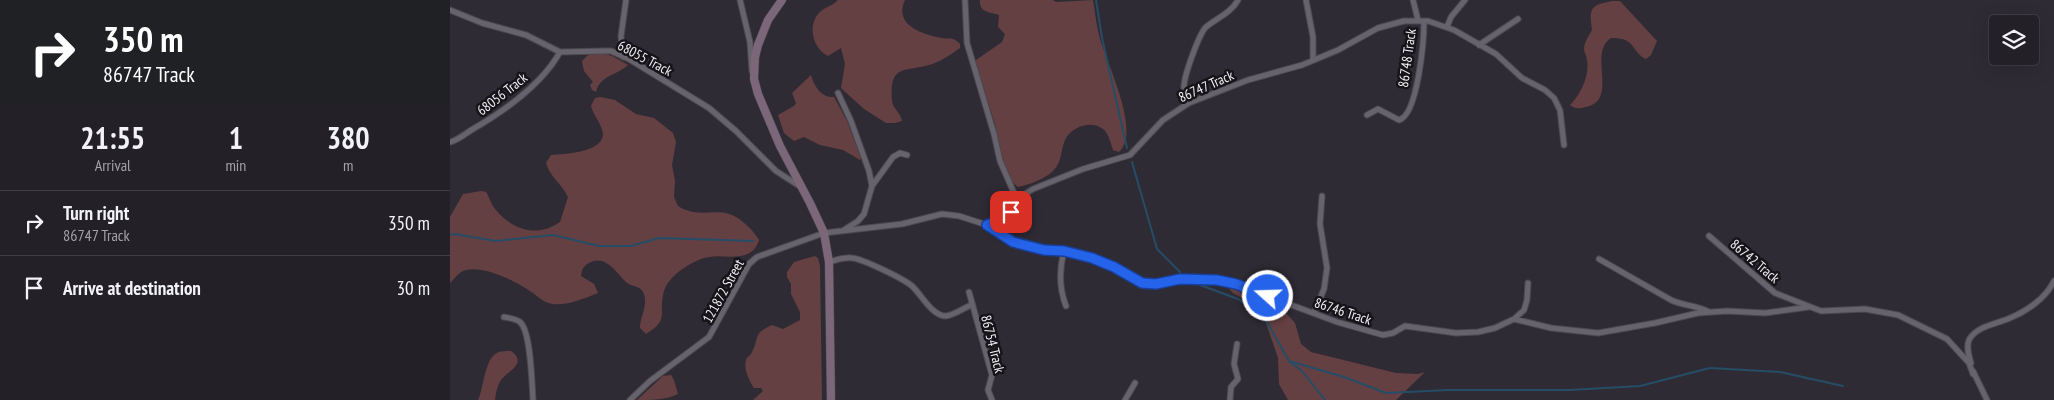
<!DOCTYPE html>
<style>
:root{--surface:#232027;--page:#2f2d33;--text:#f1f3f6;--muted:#a3a3a7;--line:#403e44}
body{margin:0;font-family:"PT Sans Narrow",sans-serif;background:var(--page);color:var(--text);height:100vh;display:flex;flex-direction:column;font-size:19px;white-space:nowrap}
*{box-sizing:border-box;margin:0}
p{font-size:16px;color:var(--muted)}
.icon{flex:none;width:28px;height:28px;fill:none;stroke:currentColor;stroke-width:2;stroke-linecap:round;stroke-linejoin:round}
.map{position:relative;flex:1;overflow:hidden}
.drawer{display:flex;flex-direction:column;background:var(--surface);width:450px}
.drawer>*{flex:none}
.banner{background:#202124;color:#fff;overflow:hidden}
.controls{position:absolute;left:1539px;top:15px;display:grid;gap:10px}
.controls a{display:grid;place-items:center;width:50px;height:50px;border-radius:5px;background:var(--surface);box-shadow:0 5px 20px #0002,0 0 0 1px var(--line);font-size:25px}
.pin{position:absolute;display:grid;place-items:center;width:42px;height:42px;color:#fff;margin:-21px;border-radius:10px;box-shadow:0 2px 8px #0006}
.me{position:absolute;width:55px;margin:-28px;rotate:290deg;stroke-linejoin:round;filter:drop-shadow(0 0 4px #0008)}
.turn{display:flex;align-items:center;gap:18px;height:105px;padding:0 20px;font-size:22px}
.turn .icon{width:65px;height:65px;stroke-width:2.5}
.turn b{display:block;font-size:35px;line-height:42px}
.eta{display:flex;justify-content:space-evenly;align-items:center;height:85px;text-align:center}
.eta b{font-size:30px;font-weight:600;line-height:35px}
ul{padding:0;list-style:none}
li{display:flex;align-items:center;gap:15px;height:65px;padding:0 20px;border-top:1px solid var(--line)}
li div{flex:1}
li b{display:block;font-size:19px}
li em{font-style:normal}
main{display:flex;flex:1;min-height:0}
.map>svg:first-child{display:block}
.green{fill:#654042}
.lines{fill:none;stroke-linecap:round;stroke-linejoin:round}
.stream{stroke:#254d66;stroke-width:2}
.street-casing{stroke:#4c4850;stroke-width:7}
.secondary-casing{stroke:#4c4850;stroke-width:9}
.street{stroke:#67636d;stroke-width:5}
.secondary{stroke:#7c667a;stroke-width:8}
.route-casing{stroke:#184099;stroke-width:12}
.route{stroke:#2563eb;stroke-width:9}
.labels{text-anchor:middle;stroke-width:5;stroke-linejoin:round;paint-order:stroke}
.street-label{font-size:14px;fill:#f3f1f7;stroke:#161418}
</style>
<main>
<section class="drawer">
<div class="banner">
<div class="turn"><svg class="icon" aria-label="right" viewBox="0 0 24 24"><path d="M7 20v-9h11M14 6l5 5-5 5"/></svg><div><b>350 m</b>86747 Track</div></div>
</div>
<div class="eta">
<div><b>21:55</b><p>Arrival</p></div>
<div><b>1</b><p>min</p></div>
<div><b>380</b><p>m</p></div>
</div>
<ul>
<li><svg class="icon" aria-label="right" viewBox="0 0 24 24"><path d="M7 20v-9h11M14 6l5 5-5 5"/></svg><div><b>Turn right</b><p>86747 Track</p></div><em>350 m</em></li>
<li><svg class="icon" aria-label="arrive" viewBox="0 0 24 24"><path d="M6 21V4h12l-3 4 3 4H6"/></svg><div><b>Arrive at destination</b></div><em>30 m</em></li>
</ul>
</section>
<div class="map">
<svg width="1604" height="400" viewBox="0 0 1604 400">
<rect width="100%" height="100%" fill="#2f2b34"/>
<path class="green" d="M388 0H455C443 25 473 35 492 38 495 39 500 38 503 39 506 40 508 42 510 44V48C500 55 490 62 479 65 454 72 439 64 442 101 443 109 451 113 452 121L445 123H436L414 109 391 88 395 64 391 48 378 56C363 49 357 26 369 13 374 7 383 6 388 0Z
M530 0H603L606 2 643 0C645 11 646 23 649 35 655 60 692 132 669 152L663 150C661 144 659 134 653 129 642 120 623 126 616 138 610 149 613 161 603 171 595 179 578 185 568 187 553 176 549 138 544 121 538 102 532 83 526 64V60L552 42 555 34 548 27 549 15C540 12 529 13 530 0Z
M1163 1H1170L1207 41 1201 55 1196 59C1181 52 1186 37 1161 38 1137 53 1170 101 1135 107 1129 109 1125 109 1120 105 1130 95 1140 76 1137 60 1137 56 1134 53 1134 49 1134 42 1139 36 1142 30 1139 8 1140 5 1163 1Z
M152 53 162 56 178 65C166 76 150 75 146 92L142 90 140 85 143 82 134 71 132 61 138 55Z
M361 75C364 86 371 98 384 97L397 121 411 158 410 160 393 150 370 145 354 137 344 141 334 133 328 115 344 106 346 103 342 93Z
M150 97 165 100 186 114 204 118 223 133 226 142 222 165 225 181 224 197 228 206C247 218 261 209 279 214 290 217 304 231 309 240 302 264 275 254 259 257 251 258 244 262 237 266 227 272 215 282 213 295 209 315 219 320 196 334L190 328C190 317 198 306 194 294 191 285 181 287 176 282 167 273 156 255 141 262 134 265 132 268 131 276L144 284 148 293C135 298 117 306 103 304 93 303 88 296 80 291 66 281 28 262 11 272 7 275 3 280 0 283V217L13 194 31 191 36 192C40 198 41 205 46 210 62 230 88 238 110 222L118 197C112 184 100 177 96 163L101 155C114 154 149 153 153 136 154 127 143 115 141 106L145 98Z
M365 256 368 258 370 266 372 400H303L313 391 311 388H304C299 381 292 366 297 358 298 356 301 355 302 352 310 337 302 334 322 325L333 329 350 320V312L341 294V284L337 277V272L344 262Z
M778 287 811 300 837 314 845 323 851 344 861 352 946 373 968 374 975 372 946 400H838L829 384 828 358 816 323 801 303 783 293Z
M61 351C78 363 58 371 51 380 47 386 46 393 45 400H28C34 389 34 357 49 352 52 351 57 351 61 351Z
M221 375 224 380 228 394C216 400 201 400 187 400L213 376Z"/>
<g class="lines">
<path class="stream" d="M646 0 652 38 677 148
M682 162 707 249 730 272
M0 235 4 234 46 241 103 235 149 246H181L209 238 303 241
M742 282 788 299 814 317 839 361 852 371 875 400
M839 361 894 377 936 393 998 390H1120L1190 386 1260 368 1330 372 1393 386"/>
<defs>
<path id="street" d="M290 0 300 42 302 71
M515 0 517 43 544 134 550 161 568 202
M856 0 863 37V60
M963 0 968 20
M0 10 32 23 76 35 110 52 154 51H161L179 59 259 108 286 131 326 171 351 187
M997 27 1001 17 1015 0
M1029 45 1068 19
M173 57 171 36 176 0
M388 93 401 121 419 171 422 186 414 214 408 221 394 230
M739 103C737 98 734 93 734 88 733 78 749 34 756 27 767 18 781 13 788 0
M917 115 928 109 949 120C968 115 974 39 974 21
M0 142C9 140 16 133 23 129 54 111 92 84 110 52
M422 186 443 157 450 153 457 155
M537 225 554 218 561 212 575 194 583 189 633 169 680 155 713 120 739 103 798 80 852 65 888 50 928 28 954 21H978L1004 30 1046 54 1072 78 1095 90 1104 98 1110 110 1114 145
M1259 236 1325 293 1371 311 1415 309 1448 315 1497 339 1519 363 1523 374
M614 251C609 270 609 288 616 306
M1149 259 1221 300C1233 306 1247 305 1259 312
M379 262C386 260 394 257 402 258 413 259 454 279 462 286 471 294 482 316 496 316 504 315 514 308 521 305
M519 292 542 375 538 390 542 400
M864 313 874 289 877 268 870 224 872 196
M54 317C59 318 66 319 70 322 81 331 82 385 83 400
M1064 319 1101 328 1148 333 1205 323 1248 313 1277 311 1315 313 1359 307
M1521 363C1519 356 1516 347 1519 340 1526 326 1547 324 1560 318 1577 311 1596 298 1604 281
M1523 371 1537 400
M180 400 200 381 259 337 299 264 307 257 374 233 452 224 492 214 509 216 537 225 563 242 593 250H608L630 255 656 263 692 283 699 284 730 279 777 281 887 322 933 335 943 333 955 326 1006 333 1028 332 1045 328 1064 319 1074 310 1077 300 1078 283
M675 400 685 383
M780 400 781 387 788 379 784 364 787 344"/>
<path id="secondary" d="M332 0 318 20 308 45 305 57 304 79 308 94 330 146 360 203 374 233 379 262 381 400"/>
</defs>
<use href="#street" class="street-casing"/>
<use href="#secondary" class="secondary-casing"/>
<use href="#street" class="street"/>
<use href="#secondary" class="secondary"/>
</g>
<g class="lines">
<defs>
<path id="route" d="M561 212 548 221 537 225 563 242 594 250 614 251 642 258 664 267 692 283 706 284 730 279 767 280 786 284 818 296"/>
</defs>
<use href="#route" class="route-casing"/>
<use href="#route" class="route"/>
</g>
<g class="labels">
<g class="street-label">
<text transform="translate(195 58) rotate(28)" y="5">68055 Track</text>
<text transform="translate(957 58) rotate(-82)" y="5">86748 Track</text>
<text transform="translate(756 86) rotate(-24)" y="5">86747 Track</text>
<text transform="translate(52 94) rotate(-38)" y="5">68056 Track</text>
<text transform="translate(1305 261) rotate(40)" y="5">86742 Track</text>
<text transform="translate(273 291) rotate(-61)" y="5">121872 Street</text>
<text transform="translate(893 311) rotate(18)" y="5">86746 Track</text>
<text transform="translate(543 344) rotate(76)" y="5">86754 Track</text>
</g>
</g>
</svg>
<div class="controls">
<a><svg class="icon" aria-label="layers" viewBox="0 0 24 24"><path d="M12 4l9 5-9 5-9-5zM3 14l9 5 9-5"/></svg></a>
</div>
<div class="pin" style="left:561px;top:212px;background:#d93025"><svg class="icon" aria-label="arrive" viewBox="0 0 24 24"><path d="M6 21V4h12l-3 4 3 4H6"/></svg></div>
<svg class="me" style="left:818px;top:296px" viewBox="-20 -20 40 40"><circle r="17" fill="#2563eb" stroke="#fff" stroke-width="3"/><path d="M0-11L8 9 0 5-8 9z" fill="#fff"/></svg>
</div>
</main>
